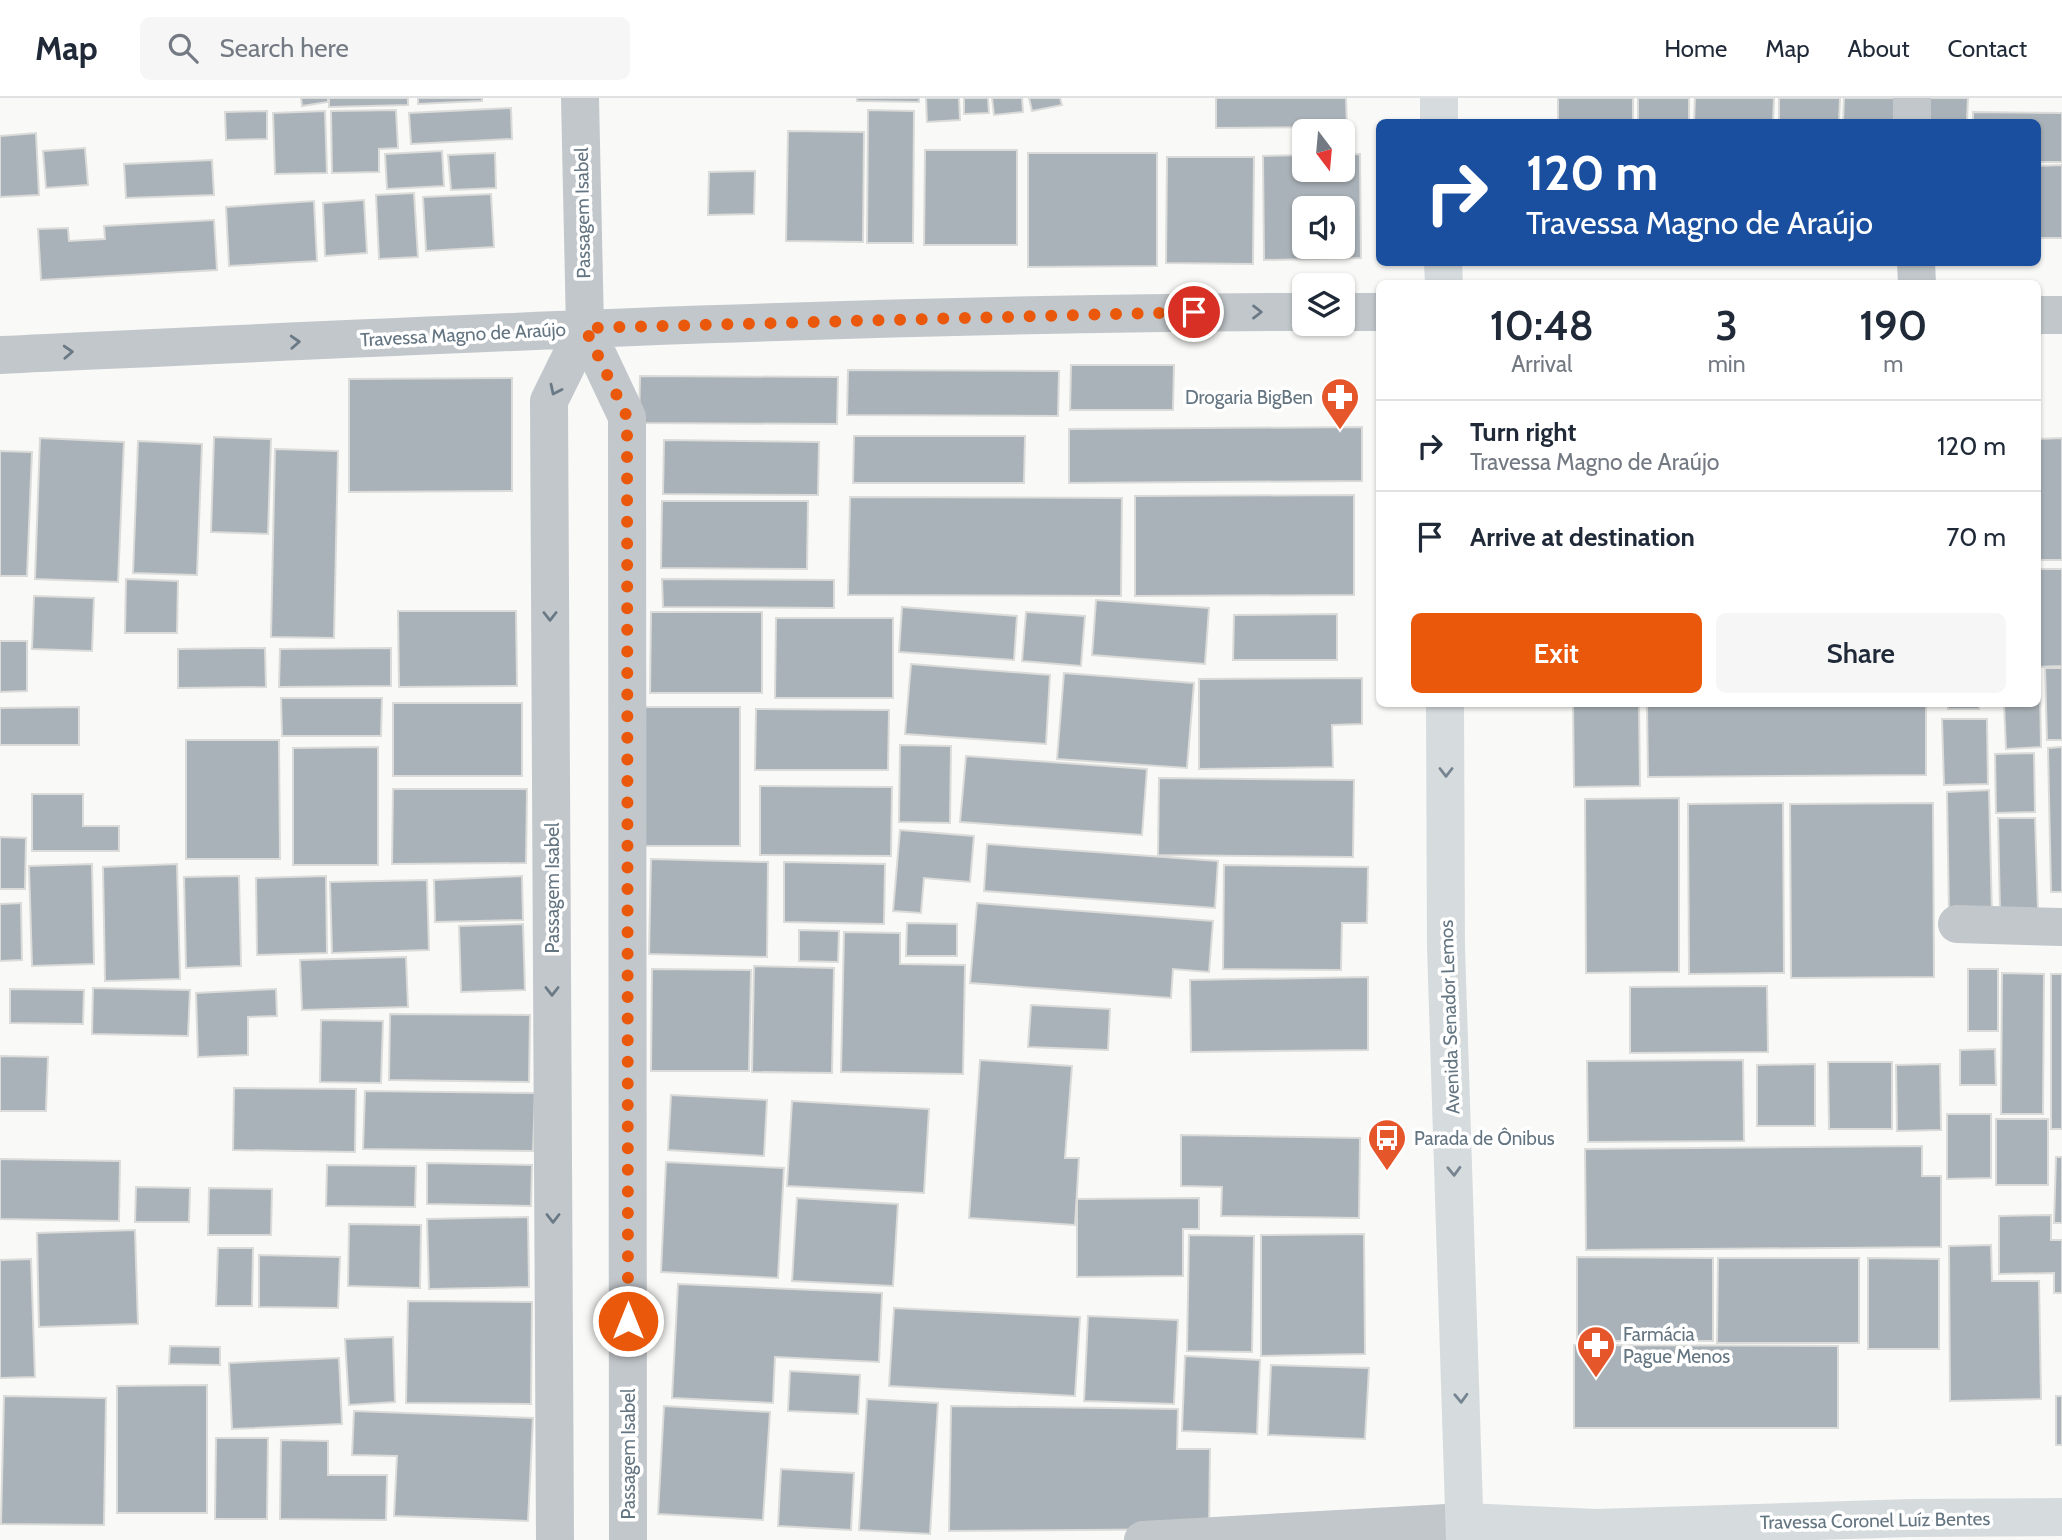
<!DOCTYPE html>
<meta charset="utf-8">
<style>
:root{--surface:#fff;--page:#f6f6f7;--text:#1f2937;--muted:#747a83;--line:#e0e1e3;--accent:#ea580c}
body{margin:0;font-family:Cabin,sans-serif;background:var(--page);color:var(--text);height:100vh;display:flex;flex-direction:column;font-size:26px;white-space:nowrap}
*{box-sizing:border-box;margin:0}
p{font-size:23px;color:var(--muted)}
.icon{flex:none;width:38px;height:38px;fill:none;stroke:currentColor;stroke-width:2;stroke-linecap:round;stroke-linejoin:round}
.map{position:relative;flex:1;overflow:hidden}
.details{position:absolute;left:1376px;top:182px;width:665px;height:427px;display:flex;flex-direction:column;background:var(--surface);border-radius:10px;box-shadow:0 2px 5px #0004}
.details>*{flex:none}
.banner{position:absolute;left:1376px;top:21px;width:665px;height:147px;border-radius:10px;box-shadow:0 2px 5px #0004;background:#1a4fa0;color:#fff;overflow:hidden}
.needle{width:46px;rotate:164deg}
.controls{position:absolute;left:1292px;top:21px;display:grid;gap:14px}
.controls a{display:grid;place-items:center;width:63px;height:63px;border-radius:10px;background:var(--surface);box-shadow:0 2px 5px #0004;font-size:35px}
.pin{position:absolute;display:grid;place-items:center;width:60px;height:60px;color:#fff;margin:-30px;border:4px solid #fff;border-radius:50%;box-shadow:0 2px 7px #0007}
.me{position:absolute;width:77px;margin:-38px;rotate:0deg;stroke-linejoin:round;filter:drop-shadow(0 0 5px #0008)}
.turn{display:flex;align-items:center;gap:24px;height:147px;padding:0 35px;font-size:32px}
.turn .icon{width:91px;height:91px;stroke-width:2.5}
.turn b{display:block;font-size:49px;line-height:60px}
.eta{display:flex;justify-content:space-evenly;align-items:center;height:119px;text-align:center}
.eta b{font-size:42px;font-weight:600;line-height:49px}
.button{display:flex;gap:14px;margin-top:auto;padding:14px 35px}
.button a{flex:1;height:80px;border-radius:10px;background:var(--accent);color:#fff;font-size:28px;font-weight:600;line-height:80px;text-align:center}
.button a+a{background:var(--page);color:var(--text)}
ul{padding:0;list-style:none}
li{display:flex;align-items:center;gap:21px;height:91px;padding:0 35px;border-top:2px solid var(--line)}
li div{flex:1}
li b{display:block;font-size:26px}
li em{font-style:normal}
header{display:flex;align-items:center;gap:42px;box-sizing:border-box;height:98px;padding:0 35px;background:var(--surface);border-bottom:2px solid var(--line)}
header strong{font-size:33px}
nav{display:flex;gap:38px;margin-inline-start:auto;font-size:24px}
.search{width:490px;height:63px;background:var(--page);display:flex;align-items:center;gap:18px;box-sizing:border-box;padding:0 24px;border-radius:10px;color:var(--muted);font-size:26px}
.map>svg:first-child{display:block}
.building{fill:#a9b2b8;stroke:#dbdbd9;stroke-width:2;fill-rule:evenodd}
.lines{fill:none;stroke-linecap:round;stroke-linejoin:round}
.minor{stroke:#c2c7cb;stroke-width:38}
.tertiary{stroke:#c2c7cb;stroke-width:38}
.secondary{stroke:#d6dbde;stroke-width:38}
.primary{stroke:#d6dbde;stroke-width:38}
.oneway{stroke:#697986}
.oneway2{stroke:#758490}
.route{stroke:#ea580c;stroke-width:12;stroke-dasharray:0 21.6}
.labels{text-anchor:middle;stroke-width:7;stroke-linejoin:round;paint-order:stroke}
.street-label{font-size:19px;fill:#647582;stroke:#fff}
.poi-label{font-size:19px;fill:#647582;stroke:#fff;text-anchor:start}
</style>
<header>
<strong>Map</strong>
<div class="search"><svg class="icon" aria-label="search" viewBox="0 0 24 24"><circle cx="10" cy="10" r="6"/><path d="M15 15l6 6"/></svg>Search here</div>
<nav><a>Home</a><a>Map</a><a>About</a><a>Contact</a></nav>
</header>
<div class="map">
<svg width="2062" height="1442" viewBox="0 0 2062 1442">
<rect width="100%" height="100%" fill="#f9f9f7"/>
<path class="building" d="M301 0H328V4L302 8Z
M329 0H408V7L329 9Z
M418 0H482V3L418 6Z
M857 0H919V4L857 3Z
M926 0H959L960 22 927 24Z
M964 0H988L989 15 964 16Z
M992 0H1022L1023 14 994 17Z
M1029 0H1060L1062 7 1032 13Z
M1216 0H1346L1347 29 1216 30Z
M1558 0H1633V24H1558Z
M1638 0H1689V24H1638Z
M1695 0H1774L1773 24H1694Z
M1779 0H1840L1839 24H1779Z
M1844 0H1900L1899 24H1843Z
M1927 0H1968L1967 22H1927Z
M511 10 512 41 411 46 409 15Z
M396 12 398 50 379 51V74L332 75 331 13Z
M868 12 914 13 913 145H867Z
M267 13V41L226 42 225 14Z
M325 13 327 75 275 76 273 15Z
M1973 14 2062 15V64H2037V24H1973Z
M788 33 864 34 863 144 786 143Z
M36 35 39 97 0 99V38Z
M85 50 88 87 46 90 43 53Z
M925 52H1017V147H924Z
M442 53 444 88 387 91 385 56Z
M495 55 496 90 451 92 448 57Z
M1028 55H1157V168L1028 169Z
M1360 56 1361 160 1264 162 1263 58 1304 57V72H1342V57ZM1304 110H1342V149H1304Z
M1167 59H1254L1253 166 1166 165Z
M212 62 214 97 126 100 124 66Z
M2062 67V140H2037V68Z
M755 73 754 116 708 117 709 74Z
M414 95 418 159 379 161 376 97Z
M491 96 494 149 426 153 423 99Z
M364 102 367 155 325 158 323 105Z
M314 103 317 163 229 168 226 109Z
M214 122 217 172 41 182 38 131 68 130 69 143 105 141 104 128Z
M1071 267H1174L1173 312H1070Z
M848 272 1059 273 1058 318 847 317Z
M640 278 838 279 837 326 639 325Z
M512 280V393L349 394V281Z
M1362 329V383L1069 385V331Z
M854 338H1025L1024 385H853Z
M214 339 271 341 268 436 211 434Z
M40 340 124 344 118 484 35 481Z
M2062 340V462H2037V341Z
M664 342 819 344 818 397 663 396Z
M138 343 202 346 197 477 133 475Z
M275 351 338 353 334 540 271 539Z
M0 353 32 354 27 478H0Z
M1354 397V497L1135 498V398Z
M850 399 1122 400 1121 498 848 497Z
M662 403H808L807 471 661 470Z
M2037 471H2062V568L2037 569Z
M126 481 178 483 177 535H125Z
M662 481 834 482V510L663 509Z
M34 498 94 500 92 553 32 551Z
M1096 502 1209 510 1205 566 1092 557Z
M902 509 1017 518 1014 562 899 554Z
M398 513H516L517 588 399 589Z
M651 514H762V595H650Z
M1026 514 1085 518 1081 568 1022 563Z
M1337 516V562H1233L1234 517Z
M776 520H893V600H775Z
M0 543H27V593L0 594Z
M265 550 266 589 178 590V551Z
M391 550V588L279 589 280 551Z
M911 566 1050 577 1046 646 905 636Z
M2045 570H2062V642H2047Z
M1064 575 1194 585 1187 670 1057 661Z
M1362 580V626L1332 627 1333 669 1199 671V581Z
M2037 590H2040L2041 649 2006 651 2004 606H2037Z
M281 600H382L381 638H282Z
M393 605H522V678H393Z
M1573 606H1639L1640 688 1574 689Z
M1647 606H1926V677L1648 679Z
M1948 606H1979V611H1948Z
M79 609V647H0V610Z
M644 609H740V748H644Z
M756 611 889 612 888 672H755Z
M1942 621H1987L1988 686 1944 687Z
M186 642H279L280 761H186Z
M900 647 951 648 950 725 899 724Z
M378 649V767H293V650Z
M2062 649V794H2051L2048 650Z
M2034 655 2035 714 1996 715 1995 656Z
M966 658 1147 671 1142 737 960 724Z
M1159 680 1354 682 1353 759 1158 757Z
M760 688 892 689 891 758 760 757Z
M393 691H527L526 765 392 766Z
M1989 692 1992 818 1949 819 1947 694Z
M32 696H83V728H119V753H32Z
M1679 700V874L1586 875 1585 701Z
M1783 705 1784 875 1689 876 1688 706Z
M1933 705 1934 879 1791 880 1790 706Z
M1998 720H2035L2038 812 2000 813Z
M900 732 974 738 970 784 924 780 921 815 893 813Z
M0 739 26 740 25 791H0Z
M987 746 1218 763 1215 810 984 793Z
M651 761 768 764 767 859 649 856Z
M784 764 885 766 884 826 784 824Z
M92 766 94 866 32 868 29 768Z
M177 766 180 881 105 883 103 769Z
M1224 767 1368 769 1367 825H1342L1341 872 1223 871Z
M239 778 241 868 186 870 184 779Z
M326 778 327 855 257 857 256 780Z
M522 778 523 822 435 824 434 782Z
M427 782 429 852 332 855 330 784Z
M21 805 22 862 0 863V806Z
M977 805 1213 823 1209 874 1173 871 1171 900 970 885Z
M907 825 957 826V858H906Z
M523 826 525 892 461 894 459 828Z
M799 832 839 833 838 864 799 863Z
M844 834 900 835V866L965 867 963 976 841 974Z
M406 859 408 909 302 912 300 862Z
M754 868 834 870 832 975 752 974Z
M652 871 751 872 749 973H651Z
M1968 871H1998V933H1968Z
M2002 875 2044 876 2043 1016H2001Z
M2051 876H2062V1031H2051Z
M1368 879V952L1191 954 1190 882Z
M1767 888 1768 954 1630 955V889Z
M93 890 190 892 188 938 92 936Z
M10 891 84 892 83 926 10 925Z
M276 891 277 918 248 919V957L198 959 196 895Z
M1031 907 1110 911 1108 952 1028 949Z
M390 916 530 917 529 984 389 982Z
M321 922 383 923 381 985 320 984Z
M1995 951 1996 987H1960V952Z
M0 958 48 959 46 1013H0Z
M980 962 1072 968 1065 1060H1079L1075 1127 969 1120Z
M1743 962 1744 1043 1588 1044 1587 963Z
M1828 964H1892V1031H1829Z
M1815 966V1028H1757V967Z
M1940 966 1941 1032 1897 1033 1896 967Z
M234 990 356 991 355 1054 233 1052Z
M365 993 535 995 533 1053 363 1051Z
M671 997 767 1002 764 1058 668 1052Z
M792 1003 929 1011 924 1095 787 1088Z
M1947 1016H1991V1080L1947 1081Z
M1996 1021H2048V1087H1996Z
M1181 1037 1360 1040 1359 1120 1221 1118 1222 1089 1181 1088Z
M1922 1048V1078H1941V1149L1586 1152 1585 1051Z
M2056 1059H2062V1125H2054Z
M0 1061 120 1063 119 1123 0 1121Z
M666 1064 784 1070 778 1180 661 1174Z
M427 1065 532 1067 531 1108 427 1106Z
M327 1067 416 1068 415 1109 326 1108Z
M136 1089 190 1090 189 1124H135Z
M209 1090 272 1091 271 1137H208Z
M797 1100 898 1106 893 1188 792 1183Z
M1199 1100V1131H1183V1178L1077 1179V1101Z
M2051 1117V1142H2062V1195H2054V1175L1999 1176V1118Z
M528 1119 529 1189 429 1191 427 1121Z
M349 1126 421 1127 420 1190 348 1188Z
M135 1132 138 1226 39 1229 37 1135Z
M1364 1136 1365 1256 1261 1258V1137Z
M1189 1137 1254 1138 1252 1254 1187 1253Z
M1991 1147 1992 1183H2039L2041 1301 1950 1303 1949 1148Z
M218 1150H253L252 1208H216Z
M259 1157 340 1159 338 1210 259 1209Z
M1577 1159 1713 1160V1243H1577Z
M1718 1160H1859V1245H1717Z
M1868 1160 1939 1161V1251H1868Z
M31 1161 35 1279 0 1280V1162Z
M678 1186 882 1195 879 1264 775 1259 773 1305 672 1300Z
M408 1203 532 1204 531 1306 406 1305Z
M894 1210 1080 1219 1075 1298 889 1288Z
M1088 1218 1178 1222 1174 1306 1084 1303Z
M393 1239 395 1304 349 1307 345 1241Z
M1574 1247 1838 1248V1330H1574Z
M170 1248 220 1249V1267L169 1266Z
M1185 1258 1260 1262 1257 1336 1182 1333Z
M339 1260 342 1326 232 1331 229 1265Z
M1271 1267 1369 1270 1365 1341 1268 1337Z
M790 1273 860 1277 858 1316 788 1313Z
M207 1287V1415H117V1288Z
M4 1298 106 1300 104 1427 1 1426Z
M2056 1298H2062V1347H2056Z
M867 1301 938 1305 930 1436 859 1432Z
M664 1308 770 1314 763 1422 658 1416Z
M951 1308 1178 1311 1177 1351H1210L1209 1431 949 1433Z
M354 1313 533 1320 528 1423 394 1418 397 1358 352 1357Z
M216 1340H268L267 1421H215Z
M281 1342 328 1343V1377H387L386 1422 280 1421Z
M781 1371 854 1375 851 1432 778 1428Z"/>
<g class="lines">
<path class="minor" d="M580 0 585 230 627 319 628 1442
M1912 0V24
M1916 164 1917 186
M1342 214H1379
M2037 217H2062
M0 257C434 237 869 215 1304 214
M1957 826 2062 829
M555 1442 549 303 585 230"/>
<path class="tertiary" d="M1143 1442 1465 1424"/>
<path class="secondary" d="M1465 1424 1596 1430 1911 1420 2062 1419"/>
<path class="primary" d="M1439 0V24
M1443 164 1444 186
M1445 606 1446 849 1465 1442"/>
</g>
<defs><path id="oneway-chevron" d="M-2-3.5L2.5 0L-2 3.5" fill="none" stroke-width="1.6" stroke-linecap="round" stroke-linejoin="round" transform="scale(1.75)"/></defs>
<g class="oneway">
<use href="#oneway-chevron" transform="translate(1257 214)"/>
<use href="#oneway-chevron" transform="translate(295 244) rotate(-3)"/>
<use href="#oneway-chevron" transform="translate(68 254) rotate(-3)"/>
<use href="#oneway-chevron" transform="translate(555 292) rotate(116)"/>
<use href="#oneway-chevron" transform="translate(550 518) rotate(90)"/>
<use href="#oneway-chevron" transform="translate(552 893) rotate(90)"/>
<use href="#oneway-chevron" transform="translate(553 1120) rotate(90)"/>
</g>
<g class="oneway2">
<use href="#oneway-chevron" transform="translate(1446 674) rotate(90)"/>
<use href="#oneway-chevron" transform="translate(1454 1073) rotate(88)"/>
<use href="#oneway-chevron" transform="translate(1461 1300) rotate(88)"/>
</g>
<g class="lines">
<path class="route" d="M628 1223 627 319 585 230 1194 214"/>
</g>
<defs>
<symbol id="pharmacy-pin" viewBox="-11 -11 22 30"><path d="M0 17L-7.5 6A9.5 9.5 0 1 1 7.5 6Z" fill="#e6562b" stroke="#fff"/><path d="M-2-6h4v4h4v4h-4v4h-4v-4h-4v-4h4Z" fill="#fff"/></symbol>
<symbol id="bus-pin" viewBox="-11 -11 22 30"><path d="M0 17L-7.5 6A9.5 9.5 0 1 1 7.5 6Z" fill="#e6562b" stroke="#fff"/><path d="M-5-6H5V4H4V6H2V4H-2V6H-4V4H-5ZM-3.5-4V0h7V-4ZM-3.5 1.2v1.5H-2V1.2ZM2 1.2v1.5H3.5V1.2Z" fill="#fff"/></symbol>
</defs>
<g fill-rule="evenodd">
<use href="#pharmacy-pin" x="1318" y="277" width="44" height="60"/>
<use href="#bus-pin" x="1365" y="1018" width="44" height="60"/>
<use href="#pharmacy-pin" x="1574" y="1225" width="44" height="60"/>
</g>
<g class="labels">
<g class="street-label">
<text transform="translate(582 115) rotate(-91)" y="7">Passagem Isabel</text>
<text transform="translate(463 236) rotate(-3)" y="7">Travessa Magno de Araújo</text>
<text transform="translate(552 790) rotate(-90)" y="7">Passagem Isabel</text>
<text transform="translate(1449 919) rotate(-92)" y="7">Avenida Senador Lemos</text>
<text transform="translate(628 1356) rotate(-90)" y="7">Passagem Isabel</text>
<text transform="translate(1875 1422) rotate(-1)" y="7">Travessa Coronel Luíz Bentes</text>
</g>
<g class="poi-label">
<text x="1313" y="306" text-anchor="end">Drogaria BigBen</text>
<text x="1414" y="1047">Parada de Ônibus</text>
<text x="1623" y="1243">Farmácia<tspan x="1623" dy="22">Pague Menos</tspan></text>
</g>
</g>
</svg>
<div class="controls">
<a><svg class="needle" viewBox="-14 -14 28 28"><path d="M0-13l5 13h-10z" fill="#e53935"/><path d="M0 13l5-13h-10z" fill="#747a83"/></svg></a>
<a><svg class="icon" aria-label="sound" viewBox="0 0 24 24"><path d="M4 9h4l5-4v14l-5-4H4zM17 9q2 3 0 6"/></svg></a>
<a><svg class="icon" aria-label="layers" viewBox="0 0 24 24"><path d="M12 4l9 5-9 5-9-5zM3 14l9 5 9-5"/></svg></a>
</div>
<div class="pin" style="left:1194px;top:214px;background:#d93025"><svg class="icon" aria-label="arrive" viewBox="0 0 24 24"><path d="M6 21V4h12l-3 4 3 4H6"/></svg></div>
<svg class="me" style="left:628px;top:1223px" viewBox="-20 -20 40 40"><circle r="17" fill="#ea580c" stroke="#fff" stroke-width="3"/><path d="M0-11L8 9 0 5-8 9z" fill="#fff"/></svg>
<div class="banner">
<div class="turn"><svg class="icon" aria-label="right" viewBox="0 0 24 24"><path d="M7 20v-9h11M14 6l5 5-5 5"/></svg><div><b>120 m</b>Travessa Magno de Araújo</div></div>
</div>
<section class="details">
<div class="eta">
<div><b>10:48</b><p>Arrival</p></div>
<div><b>3</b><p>min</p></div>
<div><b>190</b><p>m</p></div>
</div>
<ul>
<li><svg class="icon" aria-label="right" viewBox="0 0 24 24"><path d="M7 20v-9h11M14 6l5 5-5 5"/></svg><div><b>Turn right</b><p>Travessa Magno de Araújo</p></div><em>120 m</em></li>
<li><svg class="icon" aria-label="arrive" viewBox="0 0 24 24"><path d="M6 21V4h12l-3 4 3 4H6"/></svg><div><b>Arrive at destination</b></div><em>70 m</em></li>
</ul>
<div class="button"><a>Exit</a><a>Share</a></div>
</section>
</div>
